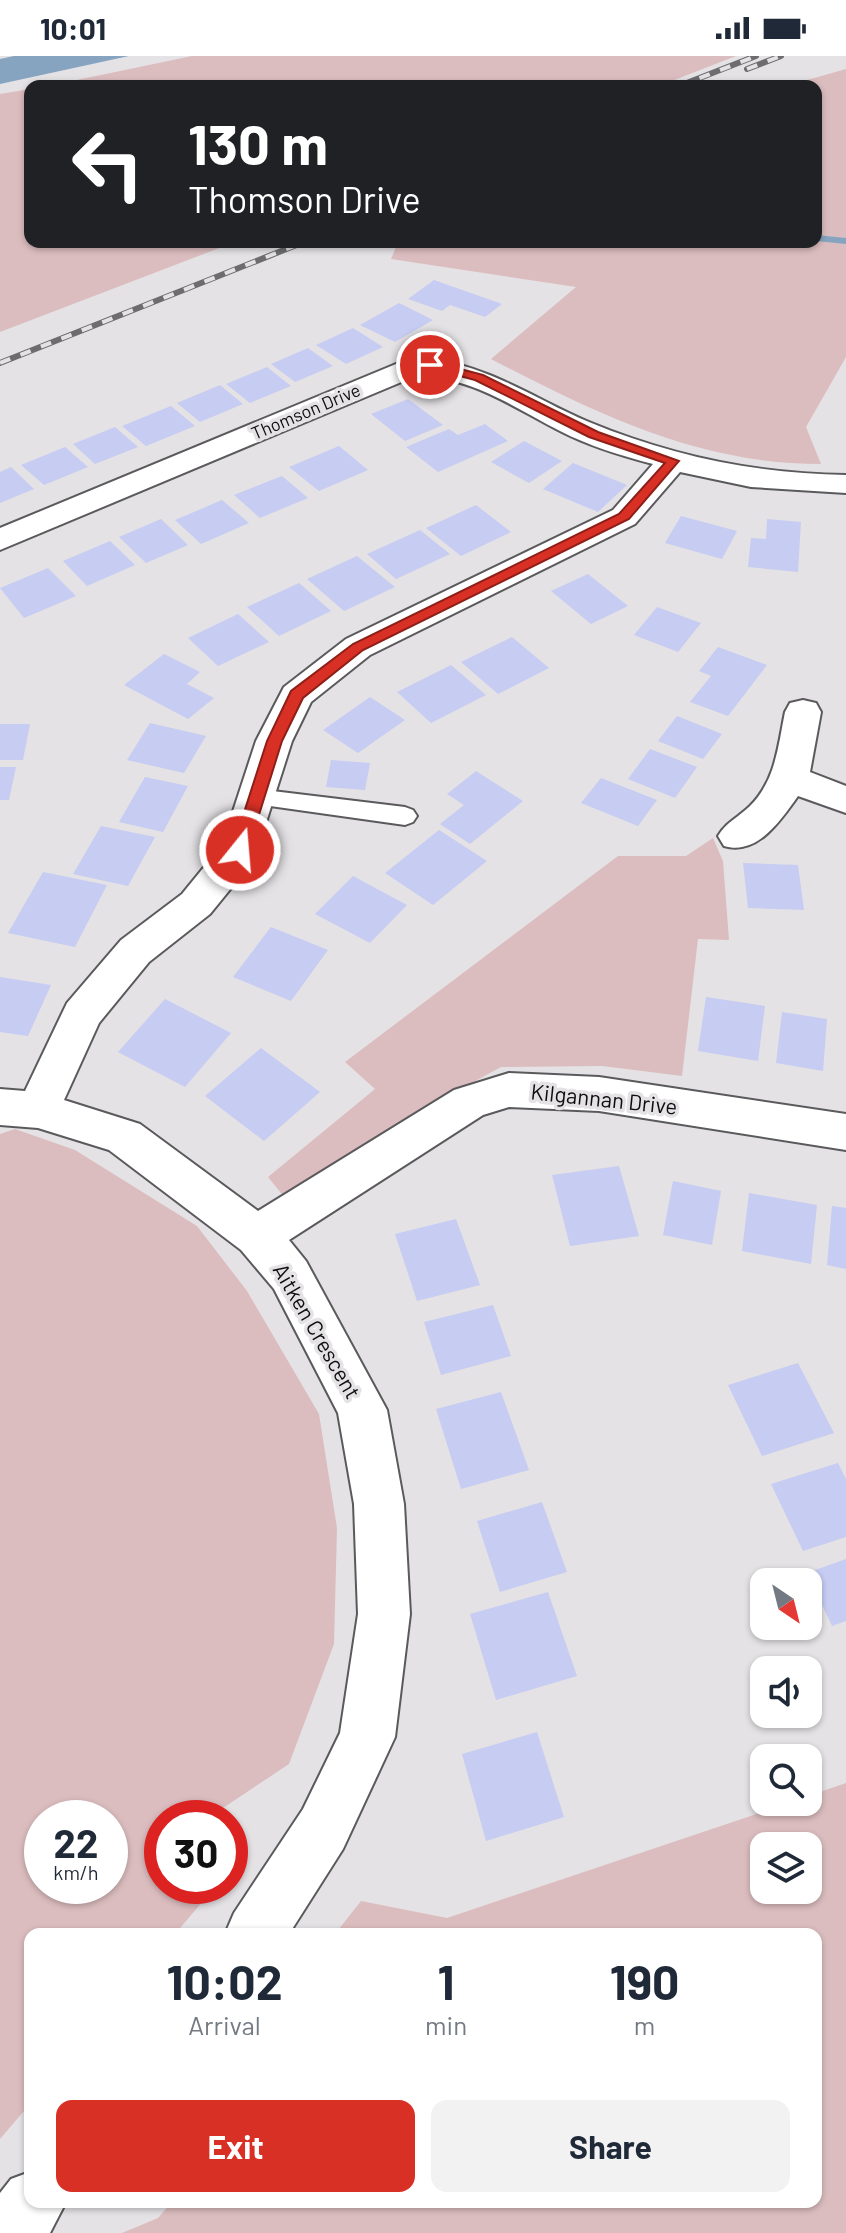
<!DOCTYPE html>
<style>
:root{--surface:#fff;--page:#f2f2f3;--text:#1f2937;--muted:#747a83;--accent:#d93025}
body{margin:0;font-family:Barlow,sans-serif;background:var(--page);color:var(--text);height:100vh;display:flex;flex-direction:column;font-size:30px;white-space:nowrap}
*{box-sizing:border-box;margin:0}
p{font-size:26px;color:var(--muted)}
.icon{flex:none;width:44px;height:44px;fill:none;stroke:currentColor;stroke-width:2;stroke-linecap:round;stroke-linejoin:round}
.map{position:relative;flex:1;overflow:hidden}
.sheet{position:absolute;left:24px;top:1872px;width:798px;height:280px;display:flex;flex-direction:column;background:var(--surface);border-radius:16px;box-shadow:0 2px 6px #0004}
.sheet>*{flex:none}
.hud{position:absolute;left:24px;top:24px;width:798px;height:168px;border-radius:16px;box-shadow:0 2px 6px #0004;background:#202124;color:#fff;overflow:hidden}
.needle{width:52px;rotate:145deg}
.buttons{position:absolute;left:750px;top:1512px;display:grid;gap:16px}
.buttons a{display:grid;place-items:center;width:72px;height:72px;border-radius:16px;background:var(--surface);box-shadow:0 2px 6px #0004;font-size:40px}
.speed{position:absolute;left:24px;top:1744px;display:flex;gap:16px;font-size:40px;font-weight:700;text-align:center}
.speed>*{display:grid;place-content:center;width:104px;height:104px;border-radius:50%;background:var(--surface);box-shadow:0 2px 6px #0004;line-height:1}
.speed small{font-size:20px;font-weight:400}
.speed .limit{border:12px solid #d22;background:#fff;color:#111}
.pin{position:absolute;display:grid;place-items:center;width:68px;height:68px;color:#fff;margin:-34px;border:4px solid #fff;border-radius:50%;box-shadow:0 2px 8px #0007}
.me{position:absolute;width:88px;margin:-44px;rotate:17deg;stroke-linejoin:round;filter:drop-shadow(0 0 6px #0008)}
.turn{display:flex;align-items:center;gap:28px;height:168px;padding:0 32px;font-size:36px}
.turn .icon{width:104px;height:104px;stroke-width:2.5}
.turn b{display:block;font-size:56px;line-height:68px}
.eta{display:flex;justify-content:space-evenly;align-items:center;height:136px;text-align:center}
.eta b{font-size:48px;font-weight:700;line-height:56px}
.button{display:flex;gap:16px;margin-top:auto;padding:16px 32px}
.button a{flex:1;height:92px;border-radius:16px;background:var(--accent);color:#fff;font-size:32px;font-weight:700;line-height:92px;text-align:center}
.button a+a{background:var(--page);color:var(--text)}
.status{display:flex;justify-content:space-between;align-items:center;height:56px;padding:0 40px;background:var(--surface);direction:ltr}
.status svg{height:22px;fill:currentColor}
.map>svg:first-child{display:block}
.green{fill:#dcbdbf;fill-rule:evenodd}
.water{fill:#86a4c0}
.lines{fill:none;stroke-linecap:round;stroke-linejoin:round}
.stream{fill:#86a4c0;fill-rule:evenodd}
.building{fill:#c6ccf2}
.service-casing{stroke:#5a595c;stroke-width:4}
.minor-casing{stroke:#5a595c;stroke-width:4}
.service{fill:#fff;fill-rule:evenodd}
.minor{fill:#fff;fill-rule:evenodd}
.rail-casing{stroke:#6d6c6e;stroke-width:6}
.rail{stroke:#e4e2e5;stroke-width:4;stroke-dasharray:11;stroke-linecap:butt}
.route{fill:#d93025;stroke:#8d1f18;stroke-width:2}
.labels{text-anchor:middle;stroke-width:7;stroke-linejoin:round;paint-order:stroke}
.far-street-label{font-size:18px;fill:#0f0e0f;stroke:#e4e2e5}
.street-label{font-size:22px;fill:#0f0e0f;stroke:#e4e2e5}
</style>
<div class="status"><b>10:01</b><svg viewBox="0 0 49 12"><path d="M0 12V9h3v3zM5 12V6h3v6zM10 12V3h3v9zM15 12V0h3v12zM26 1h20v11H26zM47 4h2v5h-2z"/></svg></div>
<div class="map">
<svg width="846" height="2177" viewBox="0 0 846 2177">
<rect width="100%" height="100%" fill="#e4e2e5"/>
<path class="green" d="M192 0H736L659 30H48Z
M846 13V301L806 371 821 408C698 408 598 358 491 303L576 231 391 203 398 186H816V30H786Z
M30 33V186H235L0 276V38Z
M713 782 723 805 729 884 698 883 682 1020 602 1010 501 1011 389 1072 285 1142 268 1121 375 1033 345 1006 618 800H686Z
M15 1073 75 1094 197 1170 247 1235 319 1358 337 1472 334 1588 289 1708 223 1752 219 1762H162V1830H208L209 1838 175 1878H30V2048L0 2083V1078ZM42 1762H110V1830H42Z
M846 1727V2177H122L158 2162 172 2146H816V1878H335L361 1845 447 1862 792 1746H808V1740ZM764 1790H808V1834H764Z"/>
<path class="water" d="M14 0H129L0 28V3Z"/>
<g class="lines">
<path class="stream" d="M816 179 846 182V188L816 185Z"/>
</g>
<path class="building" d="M434 224 502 248 485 261 450 249 442 255 408 243Z
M399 247 433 264 395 286 360 269Z
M353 272 383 291 346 308 316 289Z
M308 292 333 310 295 326 271 308Z
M267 311 291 330 250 347 226 328Z
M220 329 243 348 200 366 177 347Z
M408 343 443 369 405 385 371 358Z
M171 350 195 370 146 390 122 370Z
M485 368 508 385 438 416 406 391 449 373 458 379Z
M115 371 138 391 95 408 73 388Z
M524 385 562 405 529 427 491 406Z
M339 390 368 414 319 435 289 411Z
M65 391 88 411 44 429 21 409Z
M573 407 627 429 598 456 543 433Z
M11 411 34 433 0 447V416Z
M282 420 308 442 260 462 234 439Z
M222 444 249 467 201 488 175 464Z
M476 449 511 476 461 500 426 472Z
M681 460 737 475 722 503 665 487Z
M161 463 188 489 146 507 119 481Z
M767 463 801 466 798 516 748 511 751 482 766 483Z
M420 474 450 498 396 523 367 498Z
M110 485 135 509 87 530 63 505Z
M357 500 395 531 344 555 307 523Z
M48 512 76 540 24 562 0 532Z
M588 518 628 550 591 568 551 535Z
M299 527 331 555 279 580 247 551Z
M657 551 701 567 678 596 634 579Z
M238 558 269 586 218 610 188 582Z
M512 581 549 612 498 638 461 606Z
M718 591 767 609 728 660 690 646 711 620 699 615Z
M164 598 200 616 187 628 214 642 188 663 124 629Z
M451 609 486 639 431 667 397 636Z
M370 641 405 664 358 697 323 674Z
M677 660 722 678 703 703 658 685Z
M150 667 206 680 184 717 127 704Z
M0 668H30L23 704H0Z
M650 693 697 711 675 742 628 723Z
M331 704 370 707 365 734 326 731Z
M0 711H16L9 744H0Z
M476 715 523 745 470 788 440 768 464 749 447 738Z
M145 721 188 730 163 776 119 766Z
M601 722 657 744 638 770 581 747Z
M101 770 155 781 128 830 73 818Z
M439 774 487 805 433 849 385 817Z
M743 807 798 809 804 854 748 852Z
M43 816 107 829 75 891 8 877Z
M353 820 407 849 370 887 315 858Z
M271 871 328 894 291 945 233 921Z
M0 921 51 929 28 980 0 976Z
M706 941 765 950 758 1005 698 995Z
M165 943 231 977 185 1031 118 996Z
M782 956 827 963 823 1015 776 1007Z
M261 992 320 1036 264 1085 205 1040Z
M619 1110 639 1180 570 1190 552 1119Z
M673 1125 721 1135 712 1189 663 1179Z
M749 1137 817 1149 811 1208 742 1195Z
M832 1150 846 1152V1213L827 1209Z
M456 1163 480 1229 417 1245 395 1178Z
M493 1249 511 1300 441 1319 424 1266Z
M798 1307 834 1377 762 1400 728 1329Z
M501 1336 529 1414 461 1433 436 1353Z
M838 1407 846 1423V1481L803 1495 771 1428Z
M542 1446 567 1516 500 1536 477 1465Z
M846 1503V1565L832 1570 807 1517Z
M548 1536 577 1620 496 1644 470 1558Z
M537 1676 564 1761 486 1785 462 1698Z"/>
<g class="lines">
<defs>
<path id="service" d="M256 733 405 751 413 754 417 760 413 766 405 769 248 747 244 741 248 735Z"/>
<path id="minor" d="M431 303C491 311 535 343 589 366 671 400 758 418 846 419V437L751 431 680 416 635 468 370 599 311 646 292 685 254 804 210 858 149 906 99 967 64 1044 140 1068 258 1155 454 1034 509 1017 599 1021 846 1058V1094L599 1055 509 1051 483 1059 289 1184 306 1205 387 1354 404 1448 410 1558 395 1681 343 1793 289 1878H225L234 1857 303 1753 340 1677 358 1558 354 1448 338 1357 274 1233 241 1194 109 1094 38 1072 0 1069V1033L25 1035 67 947 121 884 182 838 222 789 256 685 284 631 346 583 613 454 653 408C622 400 589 390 560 375 512 351 468 317 411 322L0 494V472L396 308Z
M803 644 816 647 821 656 810 716 846 730V757L798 740C780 765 757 800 724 790L718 780C726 766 739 761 750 750 776 724 778 690 785 656L790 647Z
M30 2116V2146H66L50 2177H0V2137L11 2123Z"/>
</defs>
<use href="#service" class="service-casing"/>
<use href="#minor" class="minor-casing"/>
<use href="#service" class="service"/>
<use href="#minor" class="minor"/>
<defs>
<path id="rail" d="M747 13 781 0
M679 30 756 0
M0 307 304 186"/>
</defs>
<use href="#rail" class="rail-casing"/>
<use href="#rail" class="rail"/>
</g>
<path class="route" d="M430 305 483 319 598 376 679 405 629 463 363 594 303 642 282 685 248 794 246 798H234L232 794 267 685 291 635 353 588 619 458 665 407 589 381 475 324 426 311 424 309Z"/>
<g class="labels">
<g class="far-street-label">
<text transform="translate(306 356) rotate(-23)" y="6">Thomson Drive</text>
</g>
<g class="street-label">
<text transform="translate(604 1043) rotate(6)" y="8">Kilgannan Drive</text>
<text transform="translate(317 1275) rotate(60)" y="8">Aitken Crescent</text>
</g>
</g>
</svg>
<div class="buttons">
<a><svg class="needle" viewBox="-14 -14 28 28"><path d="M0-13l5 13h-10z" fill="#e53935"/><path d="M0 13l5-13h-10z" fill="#747a83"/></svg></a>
<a><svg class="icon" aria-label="sound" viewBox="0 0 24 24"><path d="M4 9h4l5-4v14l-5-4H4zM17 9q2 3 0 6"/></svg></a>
<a><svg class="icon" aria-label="search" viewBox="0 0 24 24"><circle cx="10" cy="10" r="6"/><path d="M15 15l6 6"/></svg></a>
<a><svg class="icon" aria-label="layers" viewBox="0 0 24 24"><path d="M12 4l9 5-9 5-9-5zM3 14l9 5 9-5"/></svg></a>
</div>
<div class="speed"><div>22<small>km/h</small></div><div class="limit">30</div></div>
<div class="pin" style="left:430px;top:309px;background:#d93025"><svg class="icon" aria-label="arrive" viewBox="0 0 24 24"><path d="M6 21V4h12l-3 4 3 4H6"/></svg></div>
<svg class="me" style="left:240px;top:794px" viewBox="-20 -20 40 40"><circle r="17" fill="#d93025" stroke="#fff" stroke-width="3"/><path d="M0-11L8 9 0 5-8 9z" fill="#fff"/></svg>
<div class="hud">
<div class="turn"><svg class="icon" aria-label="left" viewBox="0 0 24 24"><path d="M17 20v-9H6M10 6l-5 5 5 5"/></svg><div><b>130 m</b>Thomson Drive</div></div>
</div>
<section class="sheet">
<div class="eta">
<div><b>10:02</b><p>Arrival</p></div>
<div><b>1</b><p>min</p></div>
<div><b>190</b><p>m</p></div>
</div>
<div class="button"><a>Exit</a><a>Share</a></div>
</section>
</div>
